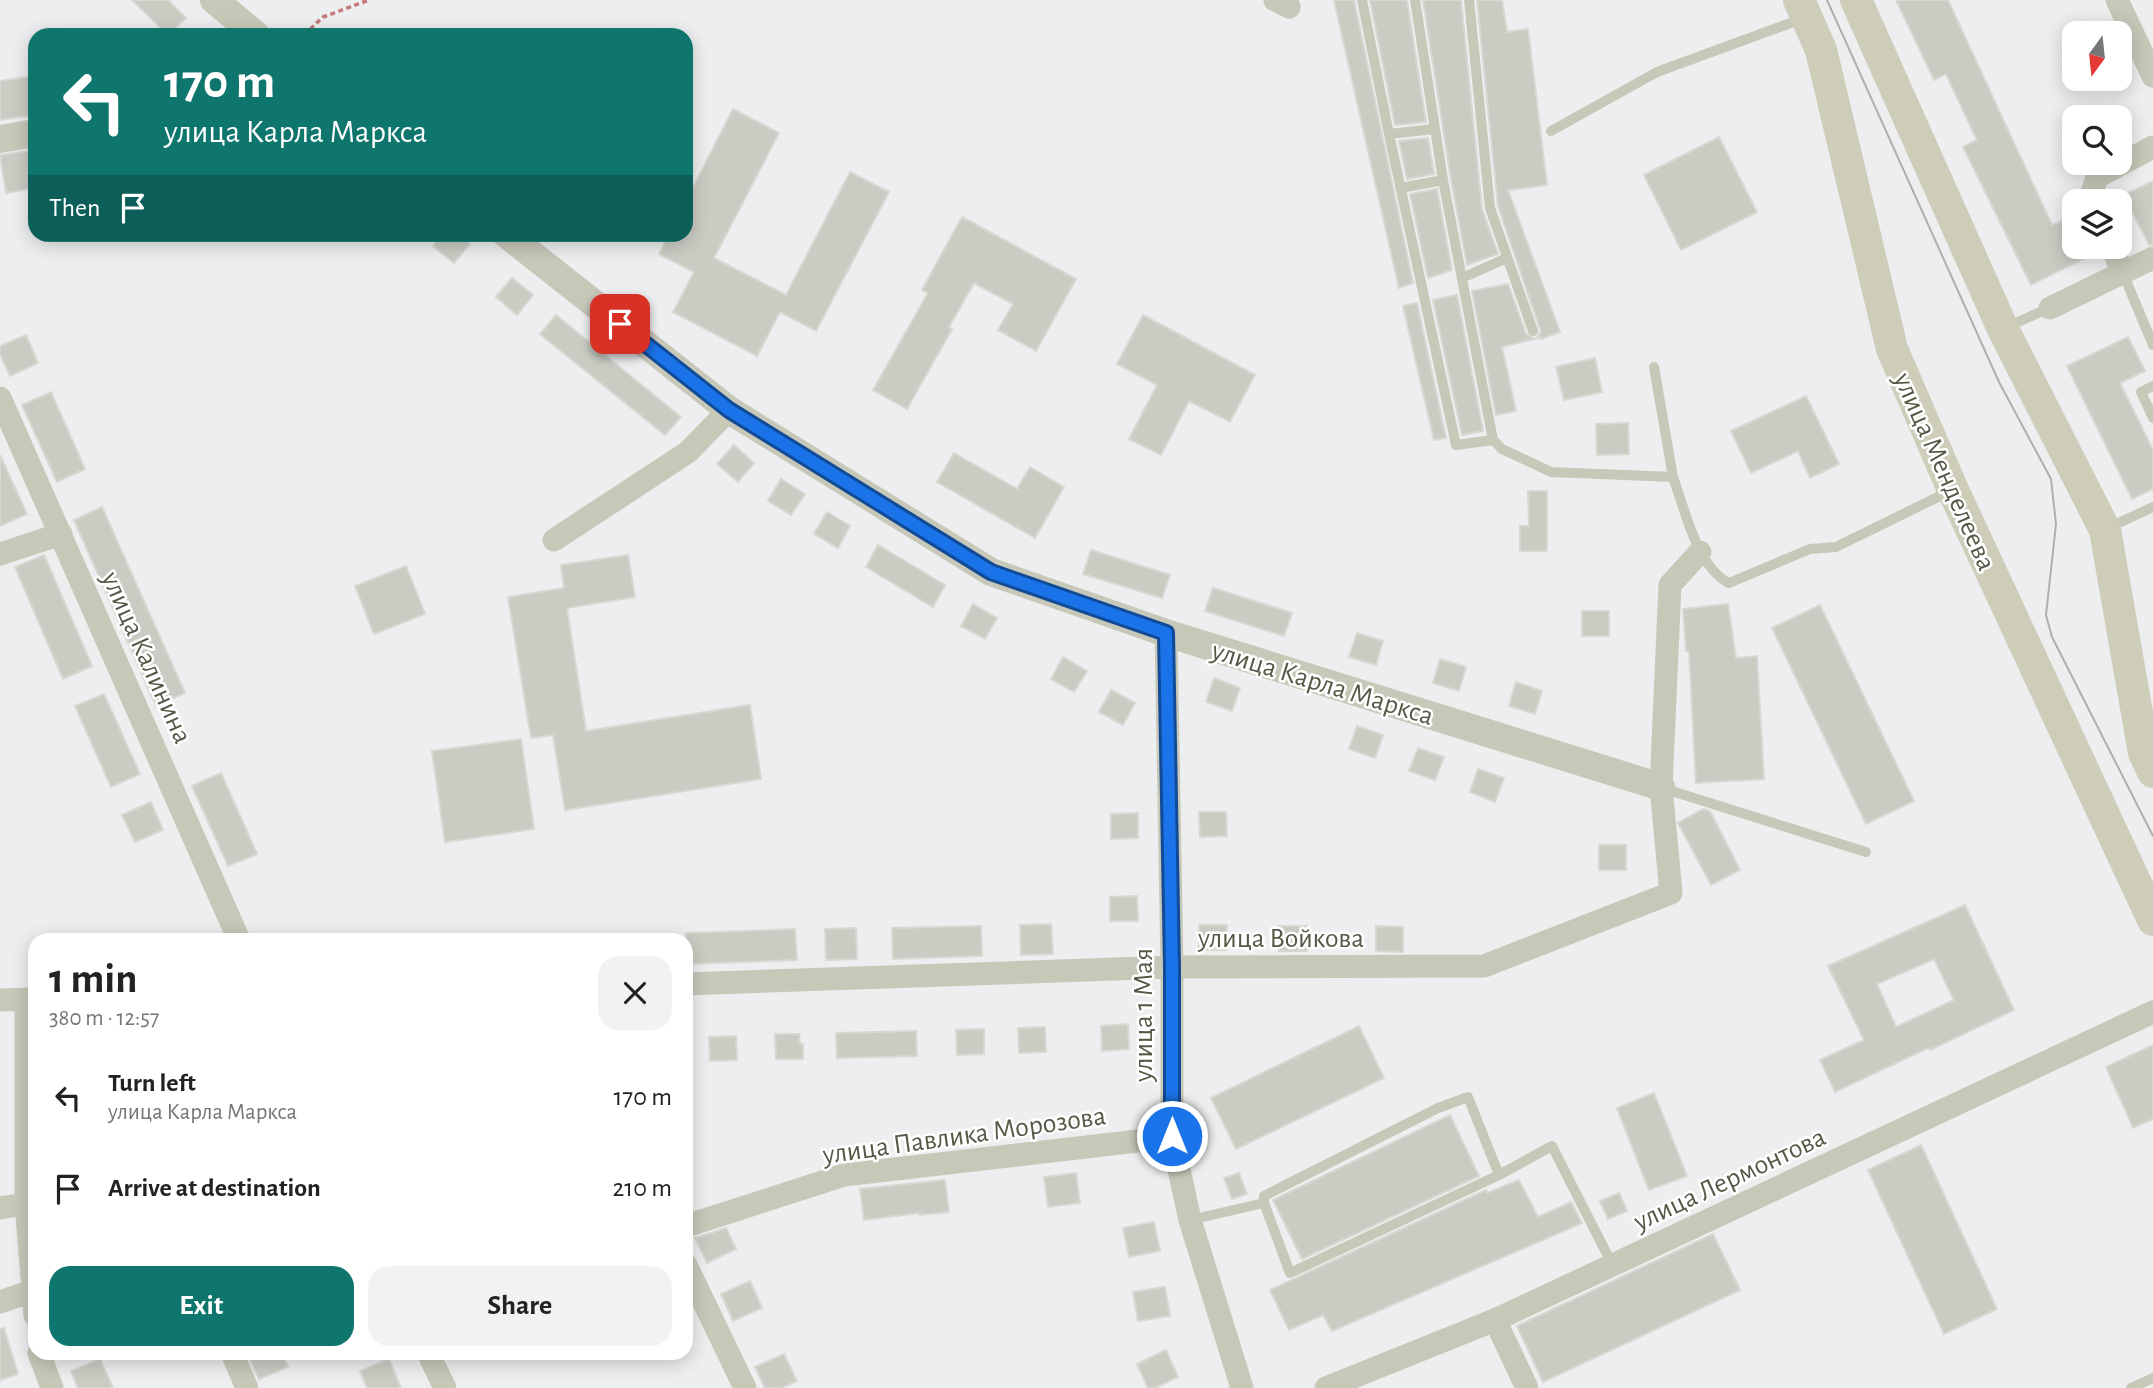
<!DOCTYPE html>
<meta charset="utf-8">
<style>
:root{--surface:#fff;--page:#f2f2f2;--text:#222;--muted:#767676;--accent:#0f766e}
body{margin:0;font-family:"Alegreya Sans",sans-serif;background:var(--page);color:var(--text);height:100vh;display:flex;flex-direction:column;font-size:26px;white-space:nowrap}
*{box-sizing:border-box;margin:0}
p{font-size:23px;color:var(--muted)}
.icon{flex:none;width:38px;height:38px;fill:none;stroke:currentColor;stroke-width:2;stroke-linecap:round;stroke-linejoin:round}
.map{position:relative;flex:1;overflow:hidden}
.drawer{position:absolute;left:28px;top:933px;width:665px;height:427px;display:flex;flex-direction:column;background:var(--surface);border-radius:21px;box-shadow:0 4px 18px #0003}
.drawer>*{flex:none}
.top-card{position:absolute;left:28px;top:28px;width:665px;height:214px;border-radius:21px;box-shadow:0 4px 18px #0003;background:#0f766e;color:#fff;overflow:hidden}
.needle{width:46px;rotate:195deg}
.fabs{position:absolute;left:2062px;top:21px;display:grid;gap:14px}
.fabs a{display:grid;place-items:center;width:70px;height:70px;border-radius:14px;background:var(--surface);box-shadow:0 4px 18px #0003;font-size:35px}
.pin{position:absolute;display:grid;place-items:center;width:60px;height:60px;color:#fff;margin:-30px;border-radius:14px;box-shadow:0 4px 10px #0006}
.me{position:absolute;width:77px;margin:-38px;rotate:0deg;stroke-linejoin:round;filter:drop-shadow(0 0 5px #0008)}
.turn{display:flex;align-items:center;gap:24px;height:147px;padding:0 21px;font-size:32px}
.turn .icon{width:91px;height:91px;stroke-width:2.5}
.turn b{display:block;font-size:49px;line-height:60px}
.then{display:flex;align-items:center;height:66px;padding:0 21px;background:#0003;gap:14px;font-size:26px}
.round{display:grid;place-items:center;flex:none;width:74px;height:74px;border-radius:21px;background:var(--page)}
.summary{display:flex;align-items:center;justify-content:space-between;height:119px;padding:0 21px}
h1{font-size:42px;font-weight:700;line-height:52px}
.button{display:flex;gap:14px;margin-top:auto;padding:14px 21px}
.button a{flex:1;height:80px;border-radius:21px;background:var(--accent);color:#fff;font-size:28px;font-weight:700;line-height:80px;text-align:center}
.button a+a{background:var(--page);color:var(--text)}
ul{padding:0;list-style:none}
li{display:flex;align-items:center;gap:21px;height:91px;padding:0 21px}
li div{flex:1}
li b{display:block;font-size:26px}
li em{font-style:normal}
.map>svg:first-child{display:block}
.building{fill:#caccc4;stroke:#d6d8d1;stroke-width:2;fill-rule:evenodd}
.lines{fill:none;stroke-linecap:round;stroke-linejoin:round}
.path{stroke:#c57a79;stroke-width:3.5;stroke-dasharray:5 3.5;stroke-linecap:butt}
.service{stroke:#c8c8b9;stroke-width:10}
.minor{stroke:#c8c8b9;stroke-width:23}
.tertiary{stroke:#c8c8b9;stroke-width:28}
.secondary{stroke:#cdcdba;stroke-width:32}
.tram{stroke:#afb0a9;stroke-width:2}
.route-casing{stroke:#114b97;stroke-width:18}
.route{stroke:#1a73e8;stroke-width:12}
.labels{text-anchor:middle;stroke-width:5;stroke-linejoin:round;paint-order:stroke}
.street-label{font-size:28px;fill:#585847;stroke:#fff}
</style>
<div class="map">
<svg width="2153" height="1388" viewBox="0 0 2153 1388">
<rect width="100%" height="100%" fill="#edeeef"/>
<path class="building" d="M132 0H168L186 18 168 35Z
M1334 0H1354L1413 283 1399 288Z
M1370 0H1407L1426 122 1395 125Z
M1423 0H1461L1482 209 1498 254 1467 265 1451 179Z
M1477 0H1502L1507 32 1528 29 1547 185 1508 190 1560 332 1541 339V337L1502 347 1516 411 1496 415 1472 291 1508 284 1526 334 1535 339 1541 332 1498 206Z
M1896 0H1948L2052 225 2074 216V247H2098L2099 251 2031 285 1963 147 1977 140 1946 74 1934 80Z
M33 76 35 115 0 120V81Z
M733 109 779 133 714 258 786 295 850 172 889 192 816 331 780 312 757 356 673 312 694 272 659 254 669 234H686V201Z
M1719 137 1757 212 1681 250 1644 175Z
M1428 138 1434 174 1407 179 1399 141Z
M35 150V188L6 193 0 155Z
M2153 181V244L2149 245 2124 195Z
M1437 189 1452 270 1428 278 1410 194Z
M962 217 1076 279 1036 351 998 330 1013 304 974 283 949 327 952 329 907 409 873 390 928 293 922 290Z
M442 234H459L470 244 454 263 433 246Z
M512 278 533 295 517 315 496 297Z
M1457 295 1483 431 1462 435 1433 300Z
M1417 303 1446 438 1434 440 1403 306Z
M556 315 681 417 665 435 540 334Z
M1143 315 1255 375 1230 422 1189 401 1161 455 1129 439 1157 385 1117 364Z
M26 335 38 363 10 376 0 354V346Z
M2128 337 2145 371 2120 383 2153 450V489L2132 499 2067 366Z
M1595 358 1602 392 1564 400 1556 367Z
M51 392 85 469 57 482 22 405Z
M1806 396 1839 464 1810 478 1798 451 1751 473 1731 431Z
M1628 423 1629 454 1597 455 1596 424Z
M734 445 754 463 738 482 717 464Z
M954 453 1017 489 1030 467 1064 487 1035 538 937 482Z
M0 455 27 514 0 526Z
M781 479 805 494 791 515 768 501Z
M1528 491H1547V551H1520V526H1529Z
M102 507 185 693 156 706 74 520Z
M827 512 850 526 838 548 814 534Z
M878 545 945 585 933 607 866 567Z
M1091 550 1170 575 1162 598 1083 574Z
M44 555 92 666 63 679 15 567Z
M628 555 635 597 567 608 586 731 750 705 761 779 565 810 553 735 531 738 508 597 564 588 561 565Z
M406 566 425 614 374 634 355 586Z
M1213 588 1292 613 1284 636 1205 611Z
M973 604 997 618 985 639 961 626Z
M1728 604 1736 658 1757 656 1764 779 1696 783 1689 651H1686L1683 609Z
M1820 605 1914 801 1866 824 1772 628Z
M1582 611H1609V636H1582Z
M1357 633 1383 641 1376 665 1349 657Z
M1063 657 1087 671 1074 692 1051 679Z
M1440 659 1466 667 1459 691 1433 683Z
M1214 678 1240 688 1232 711 1206 702Z
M1516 682 1542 691 1535 714 1509 706Z
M1111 690 1135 703 1123 725 1099 712Z
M104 694 140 774 111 787 75 706Z
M1357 726 1383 735 1375 758 1349 749Z
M521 739 534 829 445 842 432 751Z
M1418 748 1444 757 1435 780 1409 771Z
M1478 769 1504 778 1495 802 1470 792Z
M221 773 257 854 228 866 192 786Z
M151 802 163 830 135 842 122 815Z
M1703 809 1710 811 1740 870 1711 885 1678 823Z
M1199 812H1226L1227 836 1200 837Z
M1138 813V838L1111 839V814Z
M1599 845H1626V870H1599Z
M1137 896 1138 921H1110V897Z
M1965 905 2014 1010 1930 1050 1928 1048 1835 1092 1820 1060 1864 1040 1828 966ZM1934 959 1954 1000 1896 1027 1877 984Z
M1051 924 1053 954 1021 955 1020 925Z
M1199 925H1227V950H1199Z
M981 926 982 956 893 959 892 928Z
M1279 926H1307V951H1279Z
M1376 926 1403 927V952L1376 951Z
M856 928 857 959 826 960 825 929Z
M795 929 797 960 686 964V933Z
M1128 1024 1129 1049 1102 1051 1101 1026Z
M1359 1026 1384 1078 1236 1149 1211 1098Z
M1045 1027 1046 1052 1019 1053 1018 1028Z
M984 1029V1054L957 1055 956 1030Z
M916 1031 917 1056 837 1058 836 1033Z
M775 1034H799L800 1044H803V1059H776Z
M736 1036 737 1060 710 1061 709 1037Z
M2153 1045V1119L2133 1128 2106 1067Z
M1654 1093 1687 1176 1649 1190 1617 1108Z
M1450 1115 1479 1176 1302 1259 1273 1200Z
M1921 1145 1997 1309 1944 1334 1868 1170Z
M1076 1173 1080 1203 1048 1207 1044 1177Z
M1239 1173 1247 1194 1232 1199 1224 1178Z
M945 1180 949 1212 920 1215V1213L864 1220 860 1189Z
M1519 1180 1538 1217 1571 1202 1582 1223 1332 1331 1323 1315 1289 1330 1270 1290 1486 1190 1487 1193Z
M1619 1193 1627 1211 1608 1219 1600 1201Z
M1154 1222 1160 1251 1129 1257 1123 1228Z
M726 1228 736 1249 707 1263 695 1238Z
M1713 1234 1740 1290 1543 1382 1517 1326Z
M750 1281 762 1308 733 1321 721 1294Z
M1165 1287 1170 1316 1138 1321 1133 1292Z
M4 1328 18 1374 0 1380V1329Z
M1166 1350 1178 1377 1155 1388H1148L1137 1364Z
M247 1353H282L288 1367 259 1379Z
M784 1354 797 1381 781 1388H765L755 1367Z
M100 1359 113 1388H78L71 1371Z
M389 1359 401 1388H367L360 1371Z"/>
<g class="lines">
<path class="path" d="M304 35 323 17 369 0"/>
<path class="service" d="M1362 0 1389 134 1456 445 1493 440
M1415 0 1443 180 1493 440 1502 449 1551 472 1673 477C1685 510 1697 567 1729 583L1810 549 1836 547 1950 491
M1469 0 1490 208 1533 331
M1551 131 1657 72 1804 18
M1389 134 1434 129
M1401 188 1443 180
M2122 271 2153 345
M1462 278 1507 258
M2005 328 2051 307
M1654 367 1673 477
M2153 386 2141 392 2153 418
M2108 528 2153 507
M1662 788 1866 852
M1499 1175 1468 1097 1438 1108 1264 1196V1203L1290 1273 1499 1175 1552 1146 1613 1266
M1190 1220 1264 1203
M2131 1388 2153 1378"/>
<path class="minor" d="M1275 0 1289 7
M2117 0 2153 76
M2094 201 2092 193 2097 177 2153 147
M2112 247 2122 271
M2050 308 2153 258
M0 398 239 940
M554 540 688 452 729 410
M0 554 61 534
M1166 633 1172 967V1137L1190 1220 1242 1388
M686 984 1172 967 1484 966 1671 893 1661 787 1670 585 1700 552
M26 999V1204L35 1315
M0 1000 35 999
M0 1208 26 1204
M686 1226 844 1175 1172 1137
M686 1265 745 1388
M0 1302 32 1291
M1495 1320 1527 1388
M39 1353 52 1388
M232 1353 247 1388
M428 1353 445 1388
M1326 1388 1495 1320 2153 1012"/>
<path class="tertiary" d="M214 0 256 35
M0 139 35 133
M506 234 729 410 991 572 1166 633 1661 787"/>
<path class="secondary" d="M1799 0 1821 50 1892 349 1953 490 2153 920
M1856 0 2003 329 2105 530 2144 753 2153 772"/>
<path class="tram" d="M1827 0 1999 382 2051 479 2056 524 2046 615 2052 637 2153 836"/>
</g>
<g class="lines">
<defs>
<path id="route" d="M620 324 729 410 991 572 1166 633 1172 967V1136"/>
</defs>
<use href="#route" class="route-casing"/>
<use href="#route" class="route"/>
</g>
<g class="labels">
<g class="street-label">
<text transform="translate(1946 471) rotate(66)" y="10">улица Менделеева</text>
<text transform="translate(148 657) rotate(66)" y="10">улица Калинина</text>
<text transform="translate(1323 682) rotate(17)" y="10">улица Карла Маркса</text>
<text x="1281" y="947">улица Войкова</text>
<text transform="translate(1142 1015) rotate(-90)" y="10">улица 1 Мая</text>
<text transform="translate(964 1134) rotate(-8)" y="10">улица Павлика Морозова</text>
<text transform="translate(1729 1178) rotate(-25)" y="10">улица Лермонтова</text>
</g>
</g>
</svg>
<div class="fabs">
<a><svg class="needle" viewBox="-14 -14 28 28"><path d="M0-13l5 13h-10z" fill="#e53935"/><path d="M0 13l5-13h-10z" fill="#767676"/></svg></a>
<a><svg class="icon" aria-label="search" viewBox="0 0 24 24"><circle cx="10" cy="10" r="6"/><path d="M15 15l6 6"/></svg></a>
<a><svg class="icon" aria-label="layers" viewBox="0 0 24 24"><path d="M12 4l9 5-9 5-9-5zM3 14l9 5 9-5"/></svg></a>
</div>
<div class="pin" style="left:620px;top:324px;background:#d93025"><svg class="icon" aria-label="arrive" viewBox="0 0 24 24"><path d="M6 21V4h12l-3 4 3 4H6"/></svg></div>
<svg class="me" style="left:1172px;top:1136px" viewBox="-20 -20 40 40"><circle r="17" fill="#1a73e8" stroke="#fff" stroke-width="3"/><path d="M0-11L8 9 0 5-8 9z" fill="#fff"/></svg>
<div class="top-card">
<div class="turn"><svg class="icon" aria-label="left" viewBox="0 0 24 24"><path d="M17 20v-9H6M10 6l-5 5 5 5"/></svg><div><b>170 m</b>улица Карла Маркса</div></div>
<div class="then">Then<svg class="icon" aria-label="arrive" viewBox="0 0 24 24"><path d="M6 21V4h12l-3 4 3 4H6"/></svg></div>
</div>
<section class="drawer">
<div class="summary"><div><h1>1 min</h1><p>380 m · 12:57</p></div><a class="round"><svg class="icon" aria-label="close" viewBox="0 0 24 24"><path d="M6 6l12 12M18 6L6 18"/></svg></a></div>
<ul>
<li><svg class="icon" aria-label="left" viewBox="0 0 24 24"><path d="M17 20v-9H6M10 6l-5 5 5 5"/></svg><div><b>Turn left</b><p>улица Карла Маркса</p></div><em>170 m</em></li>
<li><svg class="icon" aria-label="arrive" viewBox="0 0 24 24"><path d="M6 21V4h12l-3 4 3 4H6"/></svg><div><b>Arrive at destination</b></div><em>210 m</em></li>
</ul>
<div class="button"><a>Exit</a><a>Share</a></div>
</section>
</div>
